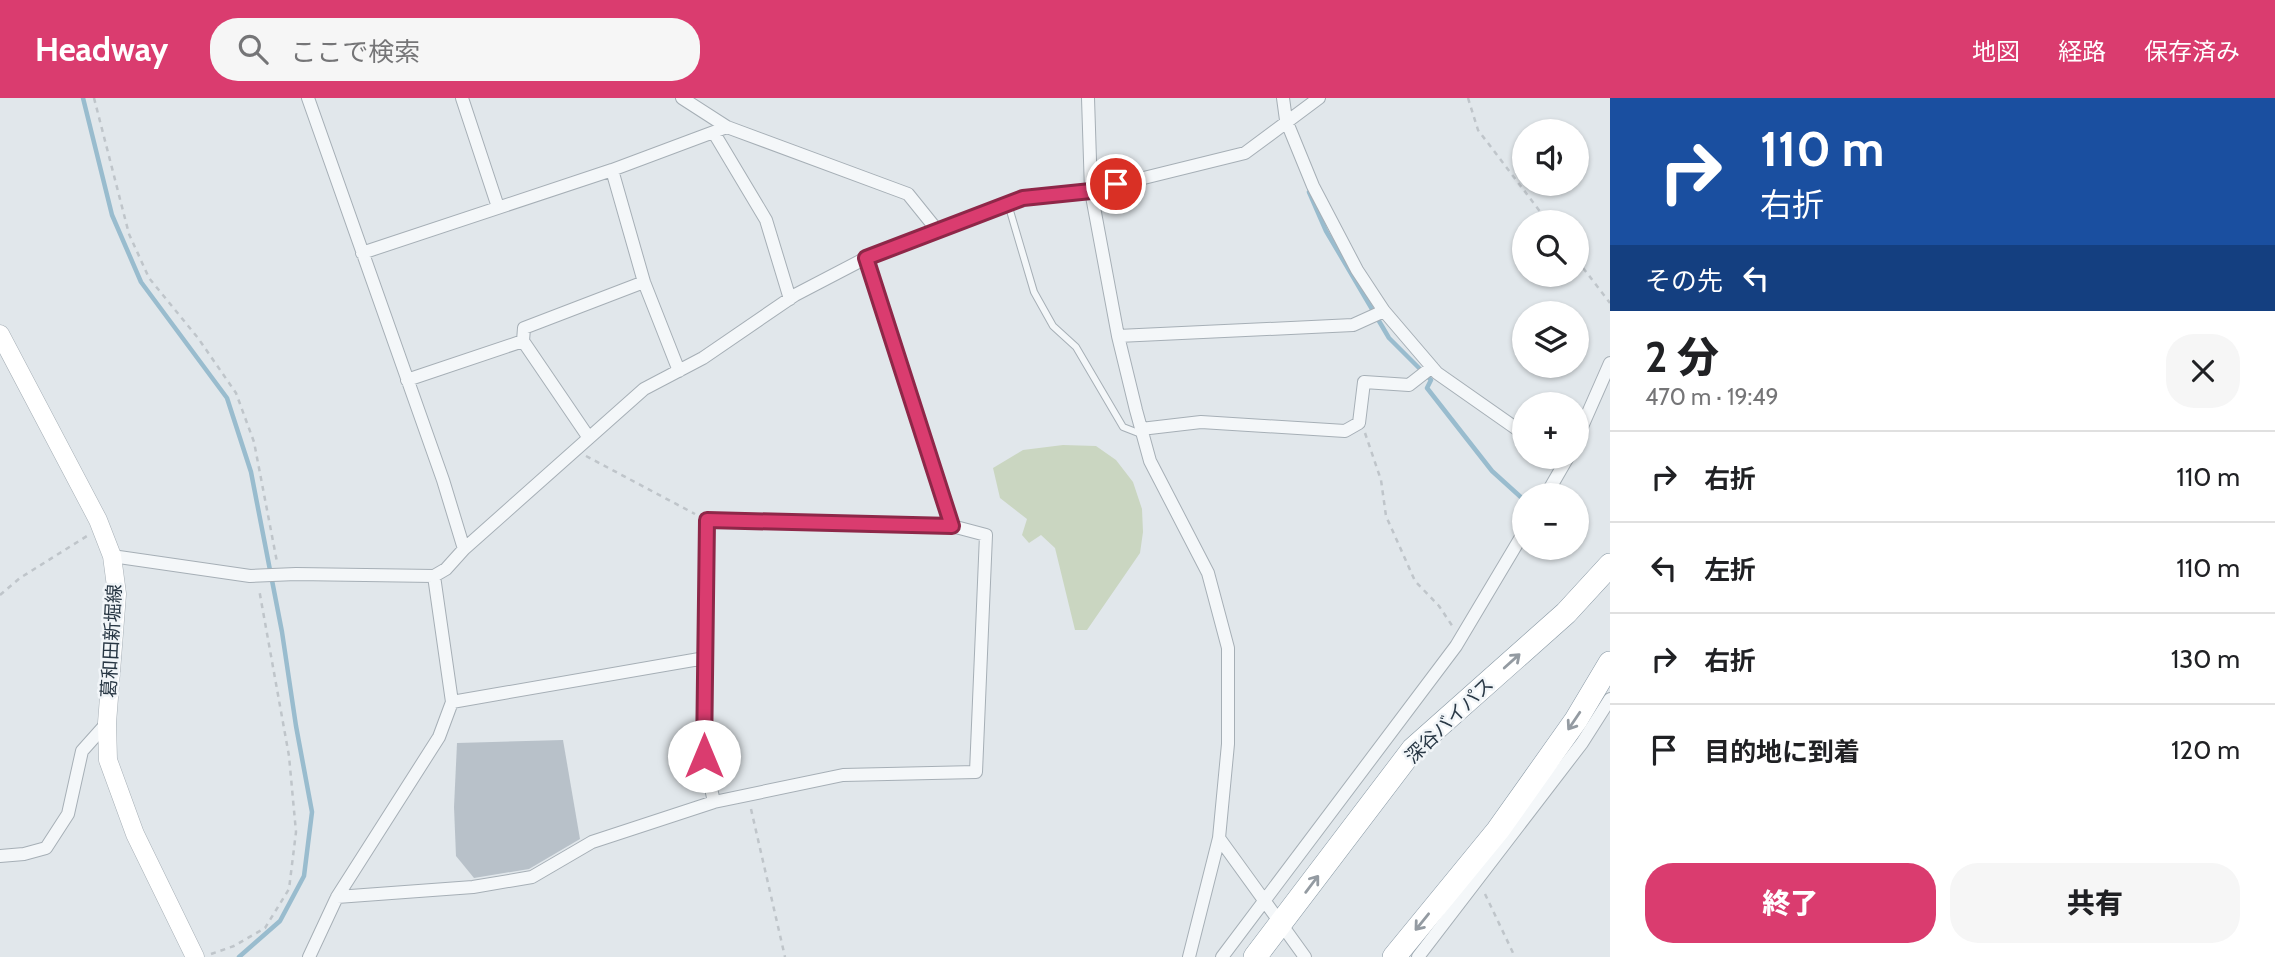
<!DOCTYPE html>
<html lang="ja">
<meta charset="utf-8">
<style>
:root{--surface:#fff;--page:#f6f6f6;--text:#202124;--muted:#757577;--line:#e0e0e0;--accent:#da3c6f}
body{margin:0;font-family:Cabin,"Noto Sans JP",sans-serif;background:var(--page);color:var(--text);height:100vh;display:flex;flex-direction:column;font-size:26px;white-space:nowrap}
*{box-sizing:border-box;margin:0}
p{font-size:23px;color:var(--muted)}
.icon{flex:none;width:38px;height:38px;fill:none;stroke:currentColor;stroke-width:2;stroke-linecap:round;stroke-linejoin:round}
.map{position:relative;flex:1;overflow:hidden}
.sheet{display:flex;flex-direction:column;background:var(--surface);width:665px}
.sheet>*{flex:none}
.guide{background:#1a4fa0;color:#fff;overflow:hidden}
.tools{position:absolute;left:1512px;top:21px;display:grid;gap:14px}
.tools a{display:grid;place-items:center;width:77px;height:77px;border-radius:50%;background:var(--surface);box-shadow:0 2px 5px #0004;font-size:35px}
.pin{position:absolute;display:grid;place-items:center;width:60px;height:60px;color:#fff;margin:-30px;border:4px solid #fff;border-radius:50%;box-shadow:0 2px 7px #0007}
.me{position:absolute;width:77px;margin:-38px;rotate:0deg;stroke-linejoin:round;filter:drop-shadow(0 0 5px #0008)}
.turn{display:flex;align-items:center;gap:24px;height:147px;padding:0 35px;font-size:32px}
.turn .icon{width:91px;height:91px;stroke-width:2.5}
.turn b{display:block;font-size:49px;line-height:60px}
.then{display:flex;align-items:center;height:66px;padding:0 35px;background:#0003;gap:14px;font-size:26px}
.round{display:grid;place-items:center;flex:none;width:74px;height:74px;border-radius:28px;background:var(--page)}
.head{display:flex;align-items:center;justify-content:space-between;height:119px;padding:0 35px}
h1{font-size:42px;font-weight:800;line-height:52px}
.cta{display:flex;gap:14px;margin-top:auto;padding:14px 35px}
.cta a{flex:1;height:80px;border-radius:28px;background:var(--accent);color:#fff;font-size:28px;font-weight:800;line-height:80px;text-align:center}
.cta a+a{background:var(--page);color:var(--text)}
ul{padding:0;list-style:none}
li{display:flex;align-items:center;gap:21px;height:91px;padding:0 35px;border-top:2px solid var(--line)}
li div{flex:1}
li b{display:block;font-size:26px}
li em{font-style:normal}
header{display:flex;align-items:center;gap:42px;box-sizing:border-box;height:98px;padding:0 35px;background:var(--accent);color:#fff}
header strong{font-size:33px}
nav{display:flex;gap:38px;margin-inline-start:auto;font-size:24px}
.search{width:490px;height:63px;background:var(--page);display:flex;align-items:center;gap:18px;box-sizing:border-box;padding:0 24px;border-radius:28px;color:var(--muted);font-size:26px}
main{display:flex;flex:1;min-height:0}
.map>svg:first-child{display:block}
.green{fill:#cad6c1}
.lines{fill:none;stroke-linecap:round;stroke-linejoin:round}
.stream{stroke:#99bcce;stroke-width:4.5}
.building{fill:#b8c1c9}
.lane-casing{stroke:#a6afb6;stroke-width:8}
.street-casing{stroke:#a6afb6;stroke-width:14}
.secondary-casing{stroke:#a6afb6;stroke-width:19}
.highway-casing{stroke:#8797a3;stroke-width:24}
.path{stroke:#bfc5ca;stroke-width:2.5;stroke-dasharray:5 5;stroke-linecap:butt}
.lane{stroke:#f4f7f9;stroke-width:6}
.street{stroke:#f4f7f9;stroke-width:12}
.secondary{stroke:#fff;stroke-width:18}
.highway{stroke:#fff;stroke-width:23}
.oneway{stroke:#949ba2}
.route-casing{stroke:#8e2748;stroke-width:18}
.route{stroke:#da3c6f;stroke-width:12}
.labels{text-anchor:middle;stroke-width:5;stroke-linejoin:round;paint-order:stroke}
.street-label{font-size:19px;fill:#283744;stroke:#f1f5f8}
</style>
<header>
<strong>Headway</strong>
<div class="search"><svg class="icon" aria-label="search" viewBox="0 0 24 24"><circle cx="10" cy="10" r="6"/><path d="M15 15l6 6"/></svg>ここで検索</div>
<nav><a>地図</a><a>経路</a><a>保存済み</a></nav>
</header>
<main>
<div class="map">
<svg width="1610" height="859" viewBox="0 0 1610 859">
<rect width="100%" height="100%" fill="#e1e7eb"/>
<path class="green" d="M1063 347 1096 348 1116 362 1133 384 1142 411 1143 434 1140 455 1087 532H1075L1055 450 1041 437 1029 445 1022 437 1027 421 1000 400 993 370 1023 352Z"/>
<g class="lines">
<path class="stream" d="M83 0 112 117 141 184 227 300 251 374 282 534 296 628 312 714 304 778 280 823 239 859
M1309 94 1326 133 1389 240 1431 282 1427 290 1492 373 1524 402"/>
</g>
<path class="building" d="M563 642 580 741 529 771 474 780 456 758 454 709 457 645Z"/>
<g class="lines">
<defs>
<path id="lane" d="M1008 106 1034 194 1053 228 1076 249 1123 329 1141 336"/>
<path id="street" d="M308 0 443 382 464 451
M462 0 498 109
M682 0 727 29 908 96 937 132
M1088 0 1091 93 1118 238 1136 312 1150 363 1208 475 1228 550V646L1219 740 1189 859
M1283 0 1286 22 1313 88 1357 172 1384 213 1437 275 1524 336
M714 35 766 122 790 201
M612 72 644 184 679 273
M362 155 612 72 727 29
M866 160 952 428
M1118 238 1353 227 1384 213
M523 243 589 340
M407 282 523 243 524 230 644 184
M1141 331 1201 324 1345 333 1359 325 1364 284 1409 287 1432 269
M1577 340 1610 265
M1546 397 1568 359
M112 458 250 478 296 476 434 478 446 471 464 451 644 291 703 260 795 197 866 160 1023 100 1091 93 1245 55 1319 0
M452 604 705 560
M1219 740 1305 859
M0 758 24 756 46 750 68 716 82 653 107 625
M337 799 473 789 532 779 592 744 714 704 843 677 976 674 986 437 952 428 707 422 704 658 714 704
M309 859 337 799 439 639 452 604 434 478
M1222 859 1456 548 1524 434
M1418 859 1582 645 1610 601"/>
<path id="secondary" d="M0 236 98 422 112 458 117 496 107 625 108 662 135 736 195 859"/>
<path id="highway" d="M1255 859 1413 651 1566 515 1610 467
M1394 859 1498 732 1576 622 1610 565"/>
</defs>
<use href="#lane" class="lane-casing"/>
<use href="#street" class="street-casing"/>
<use href="#secondary" class="secondary-casing"/>
<use href="#highway" class="highway-casing"/>
<path class="path" d="M94 0 129 136 149 180 198 240 236 295 254 344 277 464
M1468 0 1478 32 1548 124
M1577 162 1610 205
M1365 335 1381 382 1386 418 1415 483 1439 508 1453 529
M586 358 695 416
M0 497 20 480 87 438
M751 711 785 859
M1485 796 1515 859
M211 856 234 848 265 830 289 791 296 734 289 658 259 491"/>
<use href="#lane" class="lane"/>
<use href="#street" class="street"/>
<use href="#secondary" class="secondary"/>
<use href="#highway" class="highway"/>
</g>
<defs><path id="oneway-shaft" d="M-6 0H5M1.5-3L5.5 0L1.5 3" fill="none" stroke-width="1.6" stroke-linecap="round" stroke-linejoin="round" transform="scale(1.75)"/></defs>
<g class="oneway">
<use href="#oneway-shaft" transform="translate(1512 563) rotate(-42)"/>
<use href="#oneway-shaft" transform="translate(1574 623) rotate(124)"/>
<use href="#oneway-shaft" transform="translate(1312 786) rotate(-53)"/>
<use href="#oneway-shaft" transform="translate(1422 824) rotate(129)"/>
</g>
<g class="lines">
<defs>
<path id="route" d="M704 658 707 422 952 428 866 160 1023 100 1091 93 1116 86"/>
</defs>
<use href="#route" class="route-casing"/>
<use href="#route" class="route"/>
</g>
<g class="labels">
<g class="street-label">
<text transform="translate(111 543) rotate(-87)" y="7">葛和田新堀線</text>
<text transform="translate(1449 622) rotate(-44)" y="7">深谷バイパス</text>
</g>
</g>
</svg>
<div class="tools">
<a><svg class="icon" aria-label="sound" viewBox="0 0 24 24"><path d="M4 9h4l5-4v14l-5-4H4zM17 9q2 3 0 6"/></svg></a>
<a><svg class="icon" aria-label="search" viewBox="0 0 24 24"><circle cx="10" cy="10" r="6"/><path d="M15 15l6 6"/></svg></a>
<a><svg class="icon" aria-label="layers" viewBox="0 0 24 24"><path d="M12 4l9 5-9 5-9-5zM3 14l9 5 9-5"/></svg></a>
<a>+</a>
<a>−</a>
</div>
<div class="pin" style="left:1116px;top:86px;background:#d93025"><svg class="icon" aria-label="arrive" viewBox="0 0 24 24"><path d="M6 21V4h12l-3 4 3 4H6"/></svg></div>
<svg class="me" style="left:704px;top:658px" viewBox="-20 -20 40 40"><circle r="19" fill="#fff"/><path d="M0-13L10 11 0 6-10 11z" fill="#da3c6f"/></svg>
</div>
<section class="sheet">
<div class="guide">
<div class="turn"><svg class="icon" aria-label="right" viewBox="0 0 24 24"><path d="M7 20v-9h11M14 6l5 5-5 5"/></svg><div><b>110 m</b>右折</div></div>
<div class="then">その先<svg class="icon" aria-label="left" viewBox="0 0 24 24"><path d="M17 20v-9H6M10 6l-5 5 5 5"/></svg></div>
</div>
<div class="head"><div><h1>2 分</h1><p>470 m · 19:49</p></div><a class="round"><svg class="icon" aria-label="close" viewBox="0 0 24 24"><path d="M6 6l12 12M18 6L6 18"/></svg></a></div>
<ul>
<li><svg class="icon" aria-label="right" viewBox="0 0 24 24"><path d="M7 20v-9h11M14 6l5 5-5 5"/></svg><div><b>右折</b></div><em>110 m</em></li>
<li><svg class="icon" aria-label="left" viewBox="0 0 24 24"><path d="M17 20v-9H6M10 6l-5 5 5 5"/></svg><div><b>左折</b></div><em>110 m</em></li>
<li><svg class="icon" aria-label="right" viewBox="0 0 24 24"><path d="M7 20v-9h11M14 6l5 5-5 5"/></svg><div><b>右折</b></div><em>130 m</em></li>
<li><svg class="icon" aria-label="arrive" viewBox="0 0 24 24"><path d="M6 21V4h12l-3 4 3 4H6"/></svg><div><b>目的地に到着</b></div><em>120 m</em></li>
</ul>
<div class="cta"><a>終了</a><a>共有</a></div>
</section>
</main>
